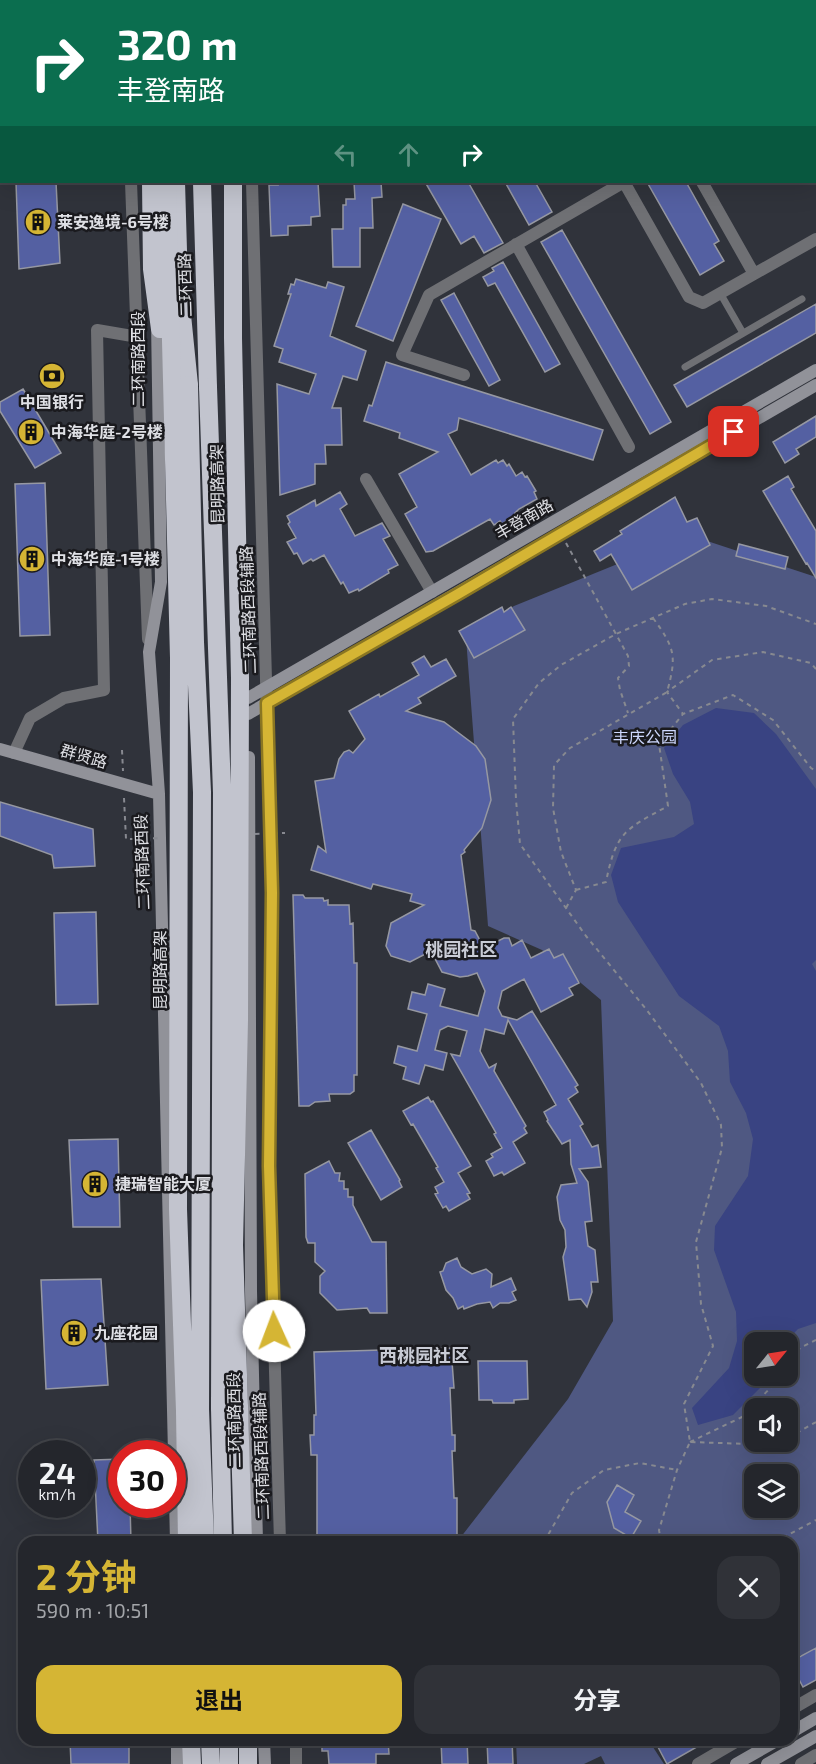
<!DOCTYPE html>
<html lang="zh">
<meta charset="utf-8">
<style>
:root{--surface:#24262c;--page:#303238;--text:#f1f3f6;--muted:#a3a5a9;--line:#414348;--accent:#d5b534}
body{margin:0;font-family:"Exo 2","Noto Sans SC",sans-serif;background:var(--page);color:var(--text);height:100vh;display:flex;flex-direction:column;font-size:22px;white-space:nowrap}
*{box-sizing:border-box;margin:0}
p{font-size:20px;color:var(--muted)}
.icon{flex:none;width:33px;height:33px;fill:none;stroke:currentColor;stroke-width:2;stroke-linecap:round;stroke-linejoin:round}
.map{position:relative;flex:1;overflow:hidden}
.drawer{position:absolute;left:18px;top:1536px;width:780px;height:210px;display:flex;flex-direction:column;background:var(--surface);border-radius:18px;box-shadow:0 6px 24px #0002,0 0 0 2px var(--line)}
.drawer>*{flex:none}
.guide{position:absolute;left:0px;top:0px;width:816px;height:183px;box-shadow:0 6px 24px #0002,0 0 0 2px var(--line);background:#0b6e4f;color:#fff;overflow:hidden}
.needle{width:39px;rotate:60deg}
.buttons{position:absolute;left:744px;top:1332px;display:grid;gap:12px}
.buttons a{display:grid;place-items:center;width:54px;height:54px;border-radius:12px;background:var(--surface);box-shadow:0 6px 24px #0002,0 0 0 2px var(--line);font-size:30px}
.speed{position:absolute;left:18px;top:1440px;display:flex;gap:12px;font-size:30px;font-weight:700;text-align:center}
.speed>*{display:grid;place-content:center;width:78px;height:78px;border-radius:50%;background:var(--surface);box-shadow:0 6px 24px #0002,0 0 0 2px var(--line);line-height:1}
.speed small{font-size:15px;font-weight:400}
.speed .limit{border:9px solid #d22;background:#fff;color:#111}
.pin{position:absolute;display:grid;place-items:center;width:51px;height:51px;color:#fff;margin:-26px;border-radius:12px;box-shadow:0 3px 9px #0006}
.me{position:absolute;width:66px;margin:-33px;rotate:358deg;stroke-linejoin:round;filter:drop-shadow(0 0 4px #0008)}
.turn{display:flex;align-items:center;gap:21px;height:126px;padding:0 18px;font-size:27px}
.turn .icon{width:78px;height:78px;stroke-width:2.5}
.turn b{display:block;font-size:42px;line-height:51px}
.lanes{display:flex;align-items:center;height:57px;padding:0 18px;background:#0003;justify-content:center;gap:30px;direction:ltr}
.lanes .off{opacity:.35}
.round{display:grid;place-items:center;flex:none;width:63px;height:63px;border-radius:18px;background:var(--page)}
.overview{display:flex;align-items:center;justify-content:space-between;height:102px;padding:0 18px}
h1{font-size:36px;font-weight:700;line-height:45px;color:var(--accent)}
.primary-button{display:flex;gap:12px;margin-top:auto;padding:12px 18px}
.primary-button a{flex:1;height:69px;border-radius:18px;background:var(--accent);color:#111;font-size:24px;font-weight:700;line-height:69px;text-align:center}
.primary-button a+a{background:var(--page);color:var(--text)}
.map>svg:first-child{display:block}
.green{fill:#4f5882;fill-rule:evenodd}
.water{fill:#394382}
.building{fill:#5460a2;stroke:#9698a2;stroke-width:1.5}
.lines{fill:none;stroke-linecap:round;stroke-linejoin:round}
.path{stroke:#878990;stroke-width:2;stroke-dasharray:4.5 4.5;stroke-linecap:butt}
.lane{stroke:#6f7074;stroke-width:7}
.street{stroke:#6f7074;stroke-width:12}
.secondary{stroke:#919299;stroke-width:12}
.highway{stroke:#c2c4ce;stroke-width:18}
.path-bridge{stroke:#878990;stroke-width:2;stroke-dasharray:4.5 4.5;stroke-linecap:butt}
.highway-bridge{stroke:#c2c4ce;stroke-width:18}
.route-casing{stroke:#8a7622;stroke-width:15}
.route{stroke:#d5b534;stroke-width:10}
.labels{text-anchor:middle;stroke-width:5;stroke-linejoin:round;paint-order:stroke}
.poi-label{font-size:16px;font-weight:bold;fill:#dfe0e5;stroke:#1a1a1e;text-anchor:start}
.street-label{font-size:16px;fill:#dfe0e5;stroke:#1a1a1e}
.park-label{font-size:16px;fill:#ced8fe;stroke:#1a1a1e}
.neighbourhood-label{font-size:18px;font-weight:bold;fill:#c9ccd6;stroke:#1a1a1e}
</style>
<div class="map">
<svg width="816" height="1764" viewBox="0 0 816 1764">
<rect width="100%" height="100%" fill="#30333b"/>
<path class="green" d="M689 535 816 577V1658L799 1655 792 1659V1542H457L568 1399 613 1321 601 1000 542 950 488 926 466 638 514 606ZM754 1342H788V1376H754ZM754 1408H788V1442H754ZM754 1474H788V1508H754Z
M516 1740H657L651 1744 664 1764H605L601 1756 584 1764H517Z"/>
<path class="water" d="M716 708 754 713 776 734 816 789V960L812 964 816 971V1323L798 1329 785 1342H754V1376H772L733 1415 698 1425 692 1408 729 1368 737 1341 736 1312 714 1250 715 1226 748 1176 753 1139 746 1113 730 1082 728 1051 719 1026 679 996 618 902 611 875 621 848 674 837 694 824 690 802 673 774 664 748 683 725Z"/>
<path class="building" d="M16 182H56L60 263 19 269Z
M277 182H318L320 216 311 217V225L288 226V235L271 236 269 185H278Z
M354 182H381L382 197 372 198 373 228H360V267H333L332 229H343V205H346V199H355Z
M425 182H468L503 243 484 253 474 236 461 244Z
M505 182H535L552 212 529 225Z
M647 182H686L719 241 714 244 724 261 700 275Z
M403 204 441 219 393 341 356 326Z
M562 230 671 422 650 434 541 242Z
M503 262 560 364 545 372 495 283 488 286 483 277 494 271 492 268Z
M296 279 326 288 328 282 344 287 330 336 366 351 357 380 343 376 332 408H341L342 445H325L326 464H315V484L280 495 277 384 309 394 316 374 279 362 283 349 274 346 291 294H288L291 284 294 285Z
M454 293 500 380 489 386 441 300Z
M816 304V333L687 407 674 385Z
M386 362 603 430 593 460 459 418 457 430 448 434 471 475 496 460 498 463 503 460 507 466 509 464 516 476 522 472 525 477 527 476 536 491 534 492 537 499 519 509 515 513 516 515 502 524 500 521 494 525 490 519 433 551 426 552 405 514 417 507 399 474 438 452 399 438 400 433 364 421 369 405 372 406Z
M23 389 61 453 35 468 0 411V402Z
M816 416V437L796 449 799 454 785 463 773 442Z
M788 476 794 487 791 489 816 531V578L807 563 806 564 763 491Z
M45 483 50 635 20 636 15 484Z
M340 492 347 504 340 509 355 536 382 523 390 536 383 539 398 565 388 570 389 573 359 591 358 589 349 593 343 582 341 584 324 555 313 561 311 559 303 564 297 553 294 554 287 542 296 538 288 524 290 522 287 516 315 500 316 506Z
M675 497 687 522 697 518 710 545 632 590 611 554 600 561 594 551 622 534 620 531Z
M739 544 788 557 785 569 736 556Z
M502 607 504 612 511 607 525 630 474 658 459 631Z
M424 656 431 667 446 659 456 676 418 698 421 703 406 711 444 722 476 746 485 759 491 800 482 828 464 850 465 852 461 855 471 930 475 931 484 948 504 938H509L512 946 522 940 531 958 549 949 554 958 563 954 579 983 569 988 573 995 541 1012 524 979 502 991 498 1008 502 1016 517 1020 532 1011 578 1085 575 1087 578 1092 568 1099 583 1124 580 1126 592 1147 598 1145 601 1167 579 1169 588 1182 592 1221 585 1222 588 1246 595 1250 598 1282H591L592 1292 587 1307 581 1299 569 1300 563 1257 566 1247 565 1230 560 1220 557 1197 561 1185 577 1183 571 1164 570 1140 562 1144 547 1121 548 1120 544 1112 556 1105 508 1020 504 1034 485 1029 480 1051 489 1068 496 1064 494 1071 526 1126 524 1128 527 1133 513 1142 525 1163 504 1175 502 1172 494 1176 486 1161 493 1157 491 1154 502 1148 494 1134 496 1133 451 1054 460 1056 467 1031 448 1026 440 1030 435 1050 447 1053 443 1070 425 1065 419 1084 403 1079 406 1067 394 1063 398 1046 417 1051 427 1014 408 1009 412 992 425 995 428 984 445 989 440 1006 478 1016 485 991 477 973 468 976 460 977 442 972 431 951 410 962 391 956 386 946 391 923 424 905 410 901 412 894 373 884 371 889 311 870 318 846 326 852 315 781 334 778 339 759 344 752 349 750 353 753 365 739 349 711 379 694 380 697 419 675 412 663Z
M0 802 93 829 95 866 54 868 52 855 0 836Z
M293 895H303L305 898H323L324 901 328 900V905H349L350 924 353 923 354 963H357V1075H354V1091L350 1094H329L330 1101 315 1102 309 1106H299Z
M96 912 98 1004 56 1005 54 913Z
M428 1097 431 1102 433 1101 471 1166 458 1173 470 1193 467 1194 470 1199 449 1211 446 1206 443 1208 435 1194 438 1193 435 1187 444 1182 436 1168 438 1167 413 1124 411 1125 403 1111Z
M371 1130 400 1180 399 1181 402 1187 381 1200 348 1143Z
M118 1139 120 1227H73L69 1140Z
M329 1161 335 1173H340L339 1181H344V1189H348V1197H353V1205L372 1242H386L387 1313H370L367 1308 337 1310 320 1293V1276L325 1271 315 1262V1243H308L306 1237 305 1174Z
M457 1258 461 1267 472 1274 486 1269 492 1274 491 1287 511 1278 516 1290 512 1292 516 1300 509 1303H500L493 1308 490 1302 477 1304 464 1309 463 1306 458 1309 453 1298 446 1290 440 1272 443 1271 446 1263Z
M101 1279 108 1385 46 1389 41 1280Z
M451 1348 454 1388H450L452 1435H455V1451H452L454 1498H457V1542H317V1455H311L310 1435H314V1415H316L314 1352Z
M478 1361H527L528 1399 514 1400V1403H493L492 1400H479Z
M122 1459V1504H130L131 1542H98L94 1460Z
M617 1485 634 1495 625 1512 641 1521 631 1538 614 1528 607 1502Z
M816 1648V1680L803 1687 796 1674 792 1676V1661Z
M70 1740H129V1764H71Z
M322 1740H388L389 1754H376V1764H329L328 1751H322Z
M441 1740H467L468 1764H442Z
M487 1740H512L513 1764H488Z
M670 1740H709L667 1764 658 1747Z"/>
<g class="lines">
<path class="path" d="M566 543 628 656 629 666 618 678 620 690 628 713
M816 669 811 663 763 652 712 660 667 692 683 714 733 695 773 720 811 768 816 771
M122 750 123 771
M124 798 126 839H135
M576 890 606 882C616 831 626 829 668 806L659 744 683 714
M566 908 576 890 561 852 553 808 554 765 570 748 667 692C677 656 675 648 653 618
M788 1367 800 1348 816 1340
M788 1436 795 1434 816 1422
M690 1442 742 1417 782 1376
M691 1442 747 1444 760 1442
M544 1542 572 1493 604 1470 640 1463 677 1470
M661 1542 659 1530 677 1470 690 1442 684 1404 713 1346 701 1304 696 1242 722 1148 721 1125 701 1083 646 1009 586 936 520 844 516 800 513 719 539 683 561 665 616 634 685 604 712 599 766 606 816 624
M775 1542 816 1520"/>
<path class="lane" d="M720 293 743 333
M685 367 802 299"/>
<path class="street" d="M779 0 780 2
M129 2V0
M248 2V0
M814 42 816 41
M814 65 816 68
M131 182 148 639
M252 182 272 893 269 1166 280 1542
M624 182 689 297 703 303 816 239
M702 182 754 274
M516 244 629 447
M464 375 402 355 429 295 624 182
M366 479 432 592
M14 753 30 718 64 698 104 690 97 330 138 337
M792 1709 816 1695
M296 1740V1764
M698 1764 739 1740
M801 1764 816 1755"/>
<path class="secondary" d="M227 2V0
M157 321 161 582 149 652 159 794 176 1542
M248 698 816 370
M248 714 816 385
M0 749 159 794
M249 757 251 1291 257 1542
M792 1732 816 1718
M177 1740V1764
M264 1740 265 1764
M736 1764 778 1740
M767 1764 816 1736"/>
<path class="highway" d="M139 0V2
M158 0 159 2
M174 0V2
M216 0V2
M198 2V0
M176 182 179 285 189 385
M202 182 208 387
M239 1407 243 1542
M220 1408 223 1542
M200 1409 205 1542
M185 1411 187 1542
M191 1740 192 1764
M210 1740 211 1764
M229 1740V1764
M248 1740V1764"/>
<path class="path-bridge" d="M255 834 285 833
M135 839 162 838"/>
<path class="highway-bridge" d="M151 182 152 269 160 329
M167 182 179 658 178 1209 185 1411
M233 182V338L240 678 239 1020 234 1245 239 1407
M189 385 195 642 202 792 200 1409
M208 387 222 793 220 1408"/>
</g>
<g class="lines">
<defs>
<path id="route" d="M274 1331 269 1166 272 893 267 703 458 594 734 432"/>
</defs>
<use href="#route" class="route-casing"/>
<use href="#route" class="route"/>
</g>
<defs>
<symbol id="building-disc" viewBox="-11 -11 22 22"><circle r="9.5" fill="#d5b534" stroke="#1a1a1e"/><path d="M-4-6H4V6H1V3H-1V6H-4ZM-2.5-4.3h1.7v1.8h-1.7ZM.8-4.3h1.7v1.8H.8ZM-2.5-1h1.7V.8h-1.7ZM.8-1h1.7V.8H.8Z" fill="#111"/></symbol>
<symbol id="bank-disc" viewBox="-11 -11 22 22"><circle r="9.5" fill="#d5b534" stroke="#1a1a1e"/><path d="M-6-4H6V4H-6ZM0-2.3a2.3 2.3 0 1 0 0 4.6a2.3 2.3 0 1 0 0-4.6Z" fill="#111"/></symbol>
</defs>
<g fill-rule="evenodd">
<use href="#building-disc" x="23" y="207" width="30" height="30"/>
<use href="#bank-disc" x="37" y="361" width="30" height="30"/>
<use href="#building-disc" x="16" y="417" width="30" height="30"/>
<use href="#building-disc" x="17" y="544" width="30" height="30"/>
<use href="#building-disc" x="80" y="1169" width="30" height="30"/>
<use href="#building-disc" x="59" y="1318" width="30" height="30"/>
</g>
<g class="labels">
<g class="poi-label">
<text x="57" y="228">莱安逸境-6号楼</text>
<text x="52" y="408" text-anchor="middle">中国银行</text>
<text x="51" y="438">中海华庭-2号楼</text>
<text x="51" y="565">中海华庭-1号楼</text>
<text x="115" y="1190">捷瑞智能大厦</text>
<text x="94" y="1339">九座花园</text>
</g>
<g class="street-label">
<text transform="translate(185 285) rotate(-92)" y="6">二环西路</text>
<text transform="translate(138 359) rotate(-90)" y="6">二环南路西段</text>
<text transform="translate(217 484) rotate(-91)" y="6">昆明路高架</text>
<text transform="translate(524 519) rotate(-30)" y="6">丰登南路</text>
<text transform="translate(248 610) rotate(-92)" y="6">二环南路西段辅路</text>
<text transform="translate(84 756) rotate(16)" y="6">群贤路</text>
<text transform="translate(142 862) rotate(-92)" y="6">二环南路西段</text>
<text transform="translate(160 970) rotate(-90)" y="6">昆明路高架</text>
<text transform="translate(234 1420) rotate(-91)" y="6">二环南路西段</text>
<text transform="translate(261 1456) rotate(-92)" y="6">二环南路西段辅路</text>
</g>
<g class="park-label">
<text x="645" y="743">丰庆公园</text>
</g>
<g class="neighbourhood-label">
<text x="461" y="956">桃园社区</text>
<text x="424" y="1362">西桃园社区</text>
</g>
</g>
</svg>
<div class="buttons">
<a><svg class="needle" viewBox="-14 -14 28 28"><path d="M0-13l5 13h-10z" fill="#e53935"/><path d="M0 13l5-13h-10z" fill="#a3a5a9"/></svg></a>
<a><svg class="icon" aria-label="sound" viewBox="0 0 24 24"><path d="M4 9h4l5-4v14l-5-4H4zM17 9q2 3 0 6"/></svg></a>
<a><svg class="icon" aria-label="layers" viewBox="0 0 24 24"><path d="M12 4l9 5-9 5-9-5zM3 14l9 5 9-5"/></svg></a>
</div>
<div class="speed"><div>24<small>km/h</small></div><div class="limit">30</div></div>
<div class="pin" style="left:734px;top:432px;background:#d93025"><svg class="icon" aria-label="arrive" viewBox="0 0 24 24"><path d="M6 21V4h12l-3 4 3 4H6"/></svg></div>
<svg class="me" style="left:274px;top:1331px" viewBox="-20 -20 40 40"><circle r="19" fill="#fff"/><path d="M0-13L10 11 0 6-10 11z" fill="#d5b534"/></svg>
<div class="guide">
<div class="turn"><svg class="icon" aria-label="right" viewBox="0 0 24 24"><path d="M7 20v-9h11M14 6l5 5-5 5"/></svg><div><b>320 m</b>丰登南路</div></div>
<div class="lanes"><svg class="icon off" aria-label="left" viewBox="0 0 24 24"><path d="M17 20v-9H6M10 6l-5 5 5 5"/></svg><svg class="icon off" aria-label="ahead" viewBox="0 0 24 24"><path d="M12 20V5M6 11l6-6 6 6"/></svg><svg class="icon" aria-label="right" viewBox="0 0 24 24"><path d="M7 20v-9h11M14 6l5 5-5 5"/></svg></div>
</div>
<section class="drawer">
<div class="overview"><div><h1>2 分钟</h1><p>590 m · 10:51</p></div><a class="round"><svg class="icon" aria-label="close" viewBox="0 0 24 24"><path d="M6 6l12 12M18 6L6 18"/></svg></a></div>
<div class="primary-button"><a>退出</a><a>分享</a></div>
</section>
</div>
